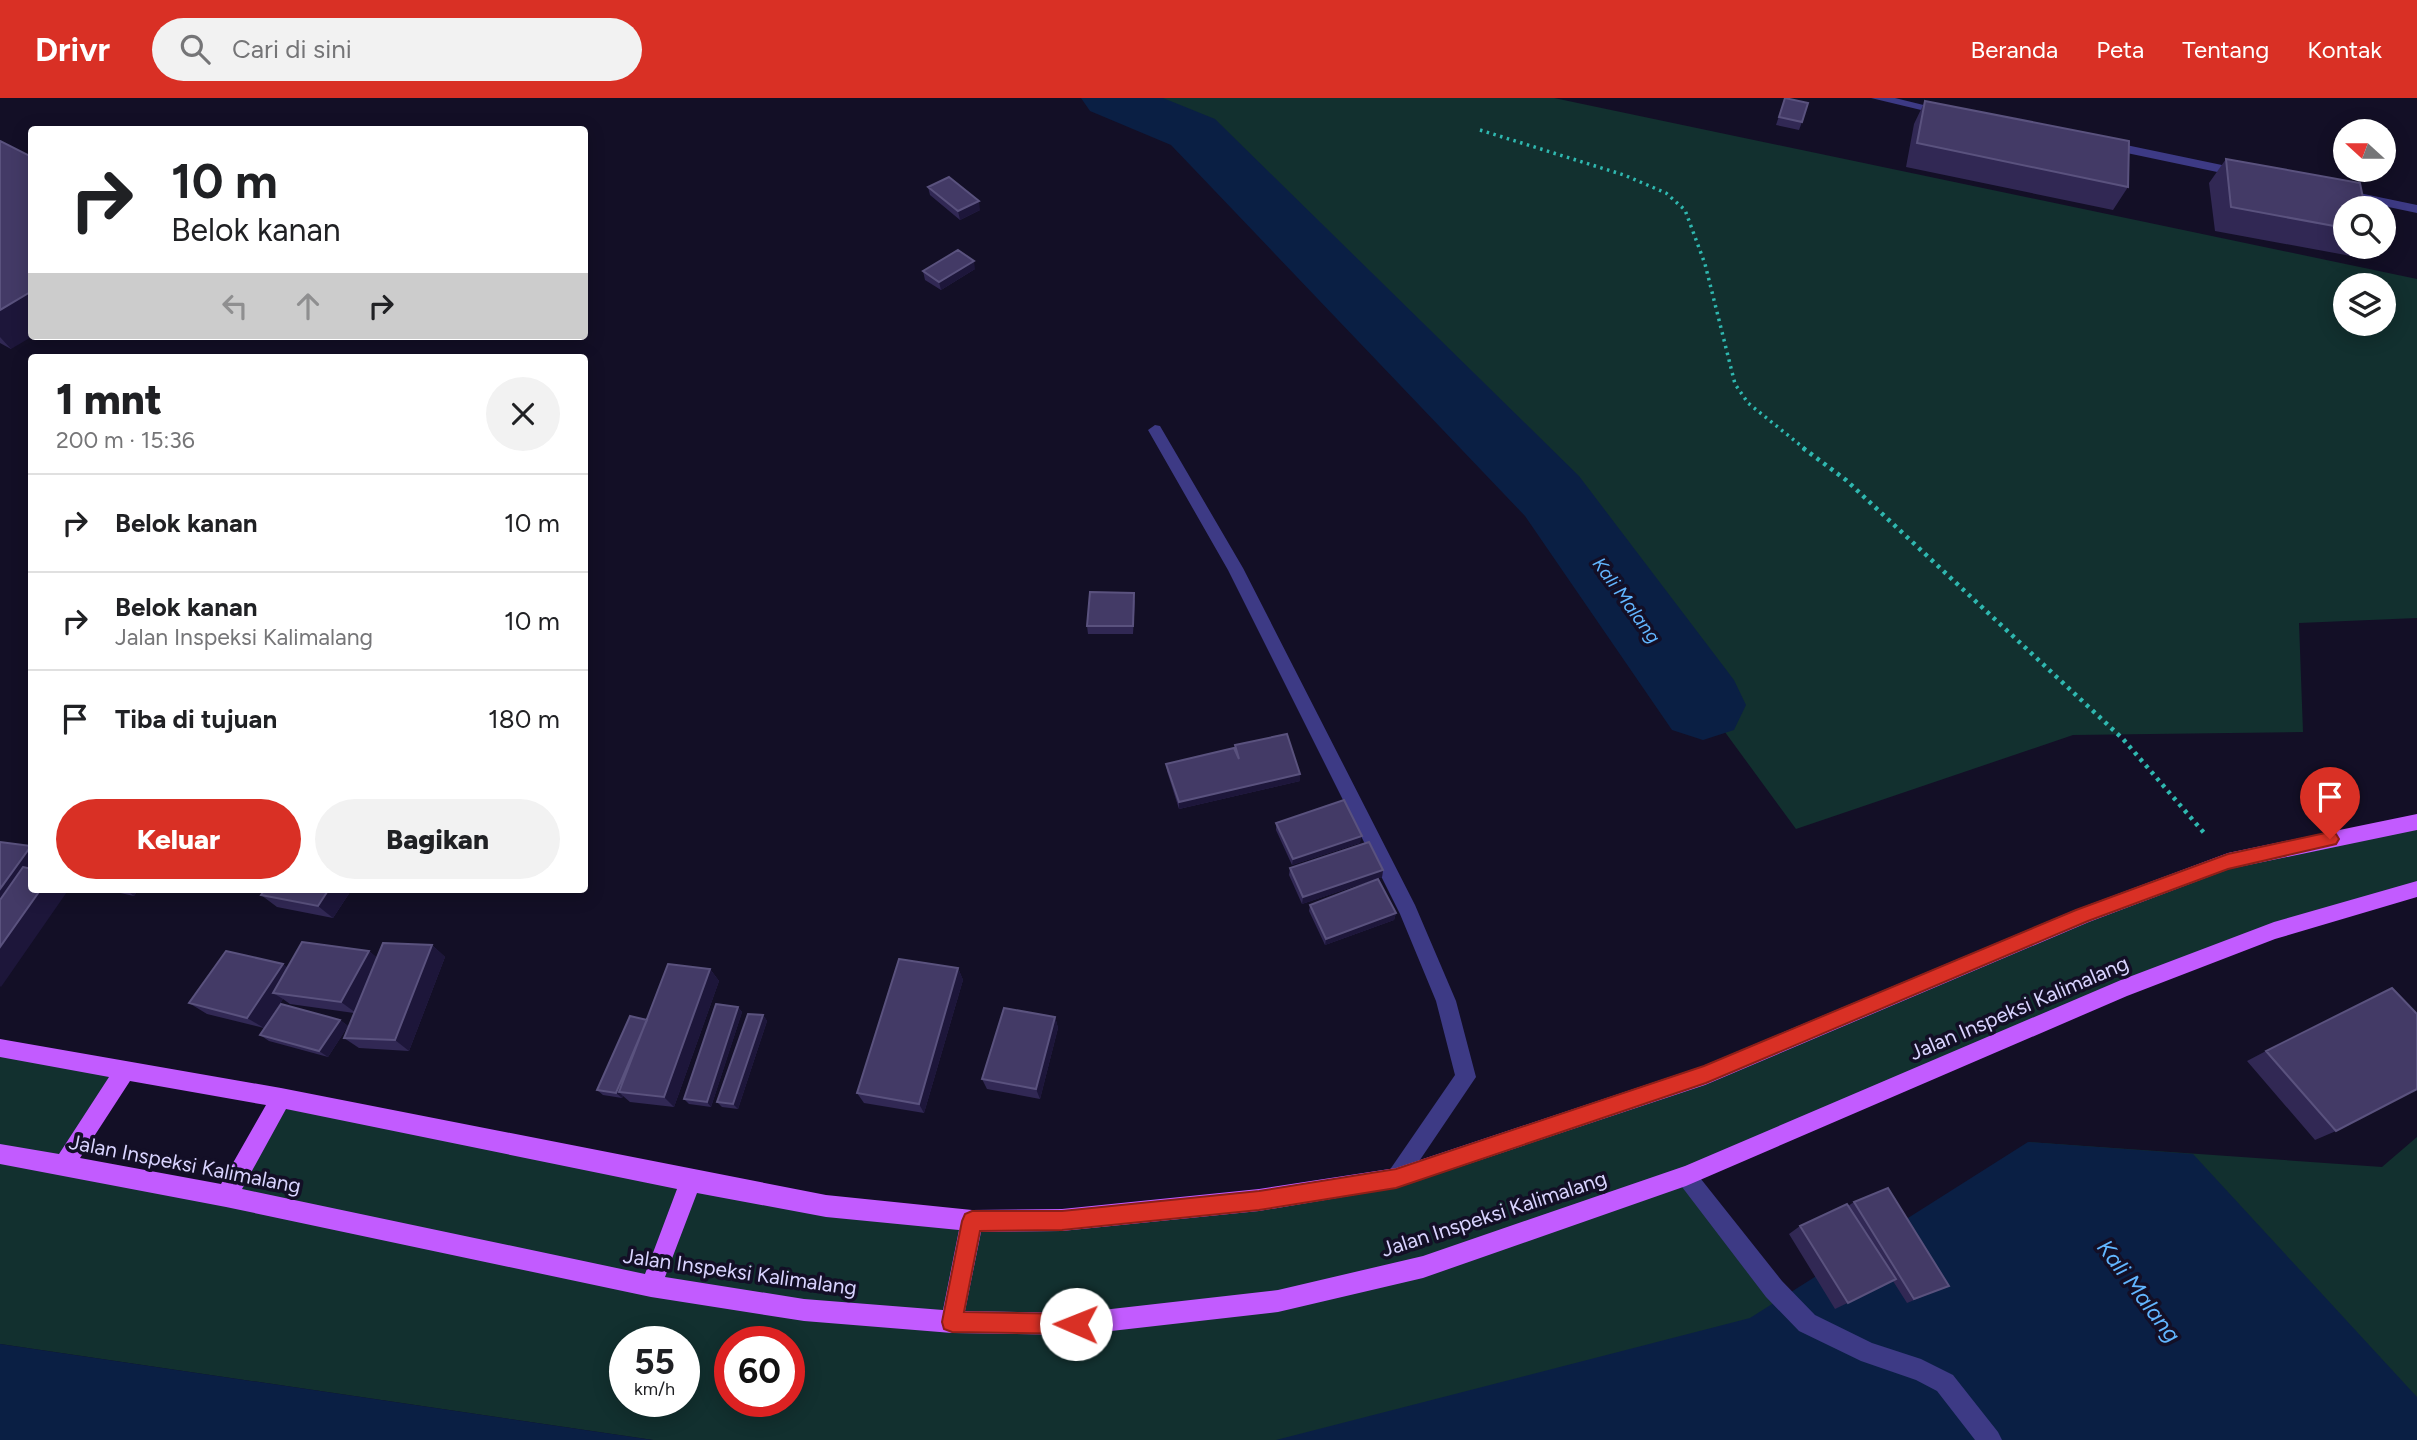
<!DOCTYPE html>
<html lang="id">
<meta charset="utf-8">
<style>
:root{--surface:#fff;--page:#f2f2f2;--text:#202124;--muted:#757577;--line:#e0e0e0;--accent:#d93025}
body{margin:0;font-family:Figtree,sans-serif;background:var(--page);color:var(--text);height:100vh;display:flex;flex-direction:column;font-size:26px;white-space:nowrap}
*{box-sizing:border-box;margin:0}
p{font-size:23px;color:var(--muted)}
.icon{flex:none;width:38px;height:38px;fill:none;stroke:currentColor;stroke-width:2;stroke-linecap:round;stroke-linejoin:round}
.map{position:relative;flex:1;overflow:hidden}
.drawer{position:absolute;left:28px;top:256px;width:560px;height:539px;display:flex;flex-direction:column;background:var(--surface);border-radius:7px;box-shadow:0 4px 18px #0003}
.drawer>*{flex:none}
.guide{position:absolute;left:28px;top:28px;width:560px;height:214px;border-radius:7px;box-shadow:0 4px 18px #0003;background:#fff;color:var(--text);overflow:hidden}
.needle{width:46px;rotate:291deg}
.fabs{position:absolute;left:2333px;top:21px;display:grid;gap:14px}
.fabs a{display:grid;place-items:center;width:63px;height:63px;border-radius:50%;background:var(--surface);box-shadow:0 4px 18px #0003;font-size:35px}
.speed{position:absolute;left:609px;top:1228px;display:flex;gap:14px;font-size:35px;font-weight:700;text-align:center}
.speed>*{display:grid;place-content:center;width:91px;height:91px;border-radius:50%;background:var(--surface);box-shadow:0 4px 18px #0003;line-height:1}
.speed small{font-size:18px;font-weight:400}
.speed .limit{border:10px solid #d22;background:#fff;color:#111}
.pin{position:absolute;display:grid;place-items:center;width:60px;height:60px;color:#fff;margin:-72px -30px;border-radius:50% 50% 50% 0;rotate:-45deg;box-shadow:0 0 7px #0007}
.pin .icon{rotate:45deg}
.me{position:absolute;width:77px;margin:-38px;rotate:271deg;stroke-linejoin:round;filter:drop-shadow(0 0 5px #0008)}
.turn{display:flex;align-items:center;gap:24px;height:147px;padding:0 28px;font-size:32px}
.turn .icon{width:91px;height:91px;stroke-width:2.5}
.turn b{display:block;font-size:49px;line-height:60px}
.lanes{display:flex;align-items:center;height:66px;padding:0 28px;background:#0003;justify-content:center;gap:35px;direction:ltr}
.lanes .off{opacity:.35}
.round{display:grid;place-items:center;flex:none;width:74px;height:74px;border-radius:37px;background:var(--page)}
.overview{display:flex;align-items:center;justify-content:space-between;height:119px;padding:0 28px}
h1{font-size:42px;font-weight:800;line-height:52px}
.button{display:flex;gap:14px;margin-top:auto;padding:14px 28px}
.button a{flex:1;height:80px;border-radius:42px;background:var(--accent);color:#fff;font-size:28px;font-weight:800;line-height:80px;text-align:center}
.button a+a{background:var(--page);color:var(--text)}
ul{padding:0;list-style:none}
li{display:flex;align-items:center;gap:21px;height:98px;padding:0 28px;border-top:2px solid var(--line)}
li div{flex:1}
li b{display:block;font-size:26px}
li em{font-style:normal}
header{display:flex;align-items:center;gap:42px;box-sizing:border-box;height:98px;padding:0 35px;background:var(--accent);color:#fff}
header strong{font-size:33px}
nav{display:flex;gap:38px;margin-inline-start:auto;font-size:24px}
.search{width:490px;height:63px;background:var(--page);display:flex;align-items:center;gap:18px;box-sizing:border-box;padding:0 24px;border-radius:38px;color:var(--muted);font-size:26px}
.map>svg:first-child{display:block}
.green{fill:#12302f;fill-rule:evenodd}
.water{fill:#0a1f44}
.lines{fill:none;stroke-linecap:round;stroke-linejoin:round}
.river{fill:#0a1f44;fill-rule:evenodd}
.path-far1{stroke:#2fb8b0;stroke-width:3.5;stroke-dasharray:2.5 4.5;stroke-linecap:butt}
.path{stroke:#2fb8b0;stroke-width:4.5;stroke-dasharray:3.5 5;stroke-linecap:butt}
.minor{fill:#3d3a85;fill-rule:evenodd}
.major{fill:#c25bff;fill-rule:evenodd}
.wall{fill:#312854}
.shaded-wall{fill:#1d163a}
.building{fill:#433a66;stroke:#5a527e;stroke-width:2}
.route{fill:#d93025;stroke:#8d1f18;stroke-width:2}
.labels{text-anchor:middle;stroke-width:7;stroke-linejoin:round;paint-order:stroke}
.water-label{font-size:19px;font-style:italic;fill:#62b6ff;stroke:#130f26}
.near-street-label{font-size:21px;fill:#d9d4ff;stroke:#130f26}
.near-water-label{font-size:23px;font-style:italic;fill:#62b6ff;stroke:#130f26}
</style>
<header>
<strong>Drivr</strong>
<div class="search"><svg class="icon" aria-label="search" viewBox="0 0 24 24"><circle cx="10" cy="10" r="6"/><path d="M15 15l6 6"/></svg>Cari di sini</div>
<nav><a>Beranda</a><a>Peta</a><a>Tentang</a><a>Kontak</a></nav>
</header>
<div class="map">
<svg width="2417" height="1342" viewBox="0 0 2417 1342">
<rect width="100%" height="100%" fill="#130f26"/>
<path class="green" d="M1111 0H1554L2417 181V520L2299 525 2303 634 2073 637 1796 731 1552 398 1193 34ZM2384 187V226H2345V187Z
M2417 724V791L2274 833 1687 1078 1795 1213 1283 1342H653L0 1246V950L125 972 64 1067 226 1098 281 1000 691 1083 972 1123 1396 1080 1565 1023 2228 763ZM625 1244H684V1304H625ZM730 1244H789V1304H730Z
M2417 1039V1342L2028 1044 2382 1069Z"/>
<path class="water" d="M2028 1044 2193 1056 2417 1299V1342H1276L1750 1220Z
M0 1246 653 1342H0Z"/>
<g class="lines">
<path class="river" d="M1081 0H1163L1215 21 1579 378 1734 582 1746 607 1734 632 1703 642 1672 632 1525 418 1171 47 1090 13Z"/>
<path class="path-far1" d="M1480 32 1624 77 1666 95 1685 112 1705 166 1735 286 1748 305 1805 351"/>
<path class="path" d="M1803 350 1846 382 2123 641 2205 736"/>
<path class="minor" d="M1871 0H1895L1948 13 1942 17Z
M2107 43 2241 71 2247 75 2241 79 2103 50 2101 47Z
M2340 91 2417 107V115L2336 98 2334 95Z
M1155 327 1160 328 1243 470 1415 807 1456 903 1476 979 1403 1087 1396 1090 1389 1087 1386 1080 1389 1073 1455 977 1436 903 1400 816 1228 472 1148 332Z
M1686 1068 1693 1071 1782 1183 1815 1217 1872 1245 1921 1261 1953 1277 1998 1334 2002 1342H1975L1937 1293 1916 1282 1861 1263 1799 1233 1766 1199 1679 1085 1676 1078 1679 1071Z"/>
<path class="major" d="M2417 716V732L2229 771 2089 824 1705 987 1396 1090 1259 1113 1062 1133 981 1134 965 1213 1076 1215 1278 1192 1423 1158 1685 1068 2121 882 2274 824 2417 783V799L2275 841 2127 898 1686 1088 1423 1180 1278 1214 1076 1237 952 1235 804 1223 651 1199 226 1109 0 1066V1046L59 1056 109 979 0 959V941L281 990 826 1097 972 1112 1062 1111 1259 1091 1396 1070 1703 968 2075 812 2228 755ZM130 983 266 1007 221 1086 80 1060ZM286 1011 677 1091 645 1176 242 1091ZM697 1095 826 1119 959 1132 943 1212 804 1201 665 1179Z"/>
</g>
<path class="wall" d="M1785 0 1802 24 1799 32 1776 27Z
M1925 3 2128 89 2113 112 1906 69 1914 26Z
M0 43 11 251 0 245Z
M2226 61 2345 110V149H2359L2351 158 2215 133 2209 85Z
M928 89 980 112 960 122 930 97Z
M975 171 941 192 925 182 923 173Z
M1135 502 1133 536H1088L1087 528Z
M1235 647 1300 676V683L1179 711 1167 673 1166 666 1235 652Z
M1276 725 1360 745 1292 767 1276 732Z
M1290 770 1383 772 1382 779 1302 806 1289 777Z
M102 791H139L134 798Z
M352 791 333 820 277 809 261 797Z
M1310 807 1396 815 1394 822 1325 847 1309 813Z
M432 847 445 859 409 953 359 950 344 940 354 915 290 906 283 901 264 930 207 916 189 905 283 866 287 870 369 853 377 860Z
M958 870 963 882 924 1015 864 1005 857 995Z
M710 871 719 883 674 1009 630 1004 623 998 622 1000 603 997 597 992 647 922Z
M738 909 742 914 711 1009 689 1006 684 1001Z
M763 917 767 923 738 1011 722 1009 717 1004Z
M1055 919 1058 930 1040 1001 987 991 982 981Z
M340 922 348 928 328 959 269 943 260 937Z
M2266 953 2336 1033 2315 1042 2247 963Z
M1854 1104 1941 1191 1907 1205 1893 1183 1835 1211 1789 1136 1800 1128 1848 1108Z"/>
<path class="shaded-wall" d="M979 103 980 112 960 122 958 113Z
M974 163 975 171 941 192 939 184Z
M32 193V238H33L11 251 0 239V212Z
M1300 676V683L1179 711V704Z
M1362 738 1360 745 1292 767 1293 761Z
M31 748 32 788 0 831V791Z
M1383 772 1382 779 1302 806 1303 799Z
M41 791H69L1 889 0 888V849Z
M125 791H139L134 798Z
M329 791H352L333 820 318 808Z
M1396 815 1394 822 1325 847 1326 841Z
M432 847 445 859 409 953 395 942Z
M369 853 383 865 356 915 341 904Z
M283 866 299 878 273 895 283 901 264 930 247 920Z
M958 870 963 882 924 1015 919 1006Z
M710 871 719 883 674 1009 664 999Z
M738 909 742 914 711 1009 707 1004Z
M763 917 767 923 738 1011 733 1006Z
M1055 919 1058 930 1040 1001 1036 991Z
M340 922 348 928 328 959 319 953Z
M648 922 619 994 623 998 622 1000 616 995Z"/>
<path class="building" d="M1785 0 1808 5 1802 24 1779 19Z
M1925 3 2129 43 2128 89 1917 45Z
M0 43 32 59V193L0 212Z
M2226 61 2360 85 2365 110H2345V130L2231 109Z
M949 79 979 103 958 113 928 89Z
M958 152 974 163 939 184 923 173Z
M1090 494 1134 495 1133 528H1087Z
M1287 636 1300 676 1179 704 1166 666 1234 650 1239 661 1235 647Z
M1344 702 1362 738 1293 761 1276 725Z
M0 744 31 748 0 791Z
M1369 744 1383 772 1303 799 1290 770Z
M23 769 32 771V791H41L0 849V802Z
M1378 781 1396 815 1326 841 1310 807Z
M265 791H329L318 808 261 797Z
M302 844 369 853 341 904 273 895Z
M383 845 432 847 395 942 344 940Z
M226 853 283 866 247 920 189 905Z
M899 861 958 870 919 1006 857 995Z
M668 866 710 871 664 999 619 994Z
M2392 890 2417 916V991L2336 1033 2266 953Z
M281 906 340 922 319 953 260 937Z
M716 906 738 909 707 1004 684 1001Z
M1004 910 1055 919 1036 991 982 981Z
M748 916 763 917 733 1006 717 1004Z
M630 918 647 922 616 995 597 992Z
M1888 1090 1949 1188 1914 1201 1854 1104Z
M1847 1106 1896 1181 1848 1205 1800 1128Z"/>
<path class="route" d="M2330 734 2336 736 2339 741 2336 746 2228 771 2088 823 1706 985 1396 1090 1259 1112 1062 1132 980 1133 964 1214 1076 1216 1084 1219 1087 1226 1084 1233 1076 1236 952 1234 944 1231 942 1224 962 1123 965 1116 972 1113H1062L1259 1093 1396 1071 1704 968 2076 812 2228 756Z"/>
<g class="labels">
<g class="water-label">
<text transform="translate(1627 502) rotate(54)" y="7">Kali Malang</text>
</g>
<g class="near-street-label">
<text transform="translate(2019 910) rotate(-23)" y="7">Jalan Inspeksi Kalimalang</text>
<text transform="translate(185 1066) rotate(11)" y="7">Jalan Inspeksi Kalimalang</text>
<text transform="translate(1494 1116) rotate(-18)" y="7">Jalan Inspeksi Kalimalang</text>
<text transform="translate(740 1174) rotate(8)" y="7">Jalan Inspeksi Kalimalang</text>
</g>
<g class="near-water-label">
<text transform="translate(2139 1193) rotate(53)" y="8">Kali Malang</text>
</g>
</g>
</svg>
<div class="fabs">
<a><svg class="needle" viewBox="-14 -14 28 28"><path d="M0-13l5 13h-10z" fill="#e53935"/><path d="M0 13l5-13h-10z" fill="#757577"/></svg></a>
<a><svg class="icon" aria-label="search" viewBox="0 0 24 24"><circle cx="10" cy="10" r="6"/><path d="M15 15l6 6"/></svg></a>
<a><svg class="icon" aria-label="layers" viewBox="0 0 24 24"><path d="M12 4l9 5-9 5-9-5zM3 14l9 5 9-5"/></svg></a>
</div>
<div class="speed"><div>55<small>km/h</small></div><div class="limit">60</div></div>
<div class="pin" style="left:2330px;top:741px;background:#d93025"><svg class="icon" aria-label="arrive" viewBox="0 0 24 24"><path d="M6 21V4h12l-3 4 3 4H6"/></svg></div>
<svg class="me" style="left:1076px;top:1226px" viewBox="-20 -20 40 40"><circle r="19" fill="#fff"/><path d="M0-13L10 11 0 6-10 11z" fill="#d93025"/></svg>
<div class="guide">
<div class="turn"><svg class="icon" aria-label="right" viewBox="0 0 24 24"><path d="M7 20v-9h11M14 6l5 5-5 5"/></svg><div><b>10 m</b>Belok kanan</div></div>
<div class="lanes"><svg class="icon off" aria-label="left" viewBox="0 0 24 24"><path d="M17 20v-9H6M10 6l-5 5 5 5"/></svg><svg class="icon off" aria-label="ahead" viewBox="0 0 24 24"><path d="M12 20V5M6 11l6-6 6 6"/></svg><svg class="icon" aria-label="right" viewBox="0 0 24 24"><path d="M7 20v-9h11M14 6l5 5-5 5"/></svg></div>
</div>
<section class="drawer">
<div class="overview"><div><h1>1 mnt</h1><p>200 m · 15:36</p></div><a class="round"><svg class="icon" aria-label="close" viewBox="0 0 24 24"><path d="M6 6l12 12M18 6L6 18"/></svg></a></div>
<ul>
<li><svg class="icon" aria-label="right" viewBox="0 0 24 24"><path d="M7 20v-9h11M14 6l5 5-5 5"/></svg><div><b>Belok kanan</b></div><em>10 m</em></li>
<li><svg class="icon" aria-label="right" viewBox="0 0 24 24"><path d="M7 20v-9h11M14 6l5 5-5 5"/></svg><div><b>Belok kanan</b><p>Jalan Inspeksi Kalimalang</p></div><em>10 m</em></li>
<li><svg class="icon" aria-label="arrive" viewBox="0 0 24 24"><path d="M6 21V4h12l-3 4 3 4H6"/></svg><div><b>Tiba di tujuan</b></div><em>180 m</em></li>
</ul>
<div class="button"><a>Keluar</a><a>Bagikan</a></div>
</section>
</div>
